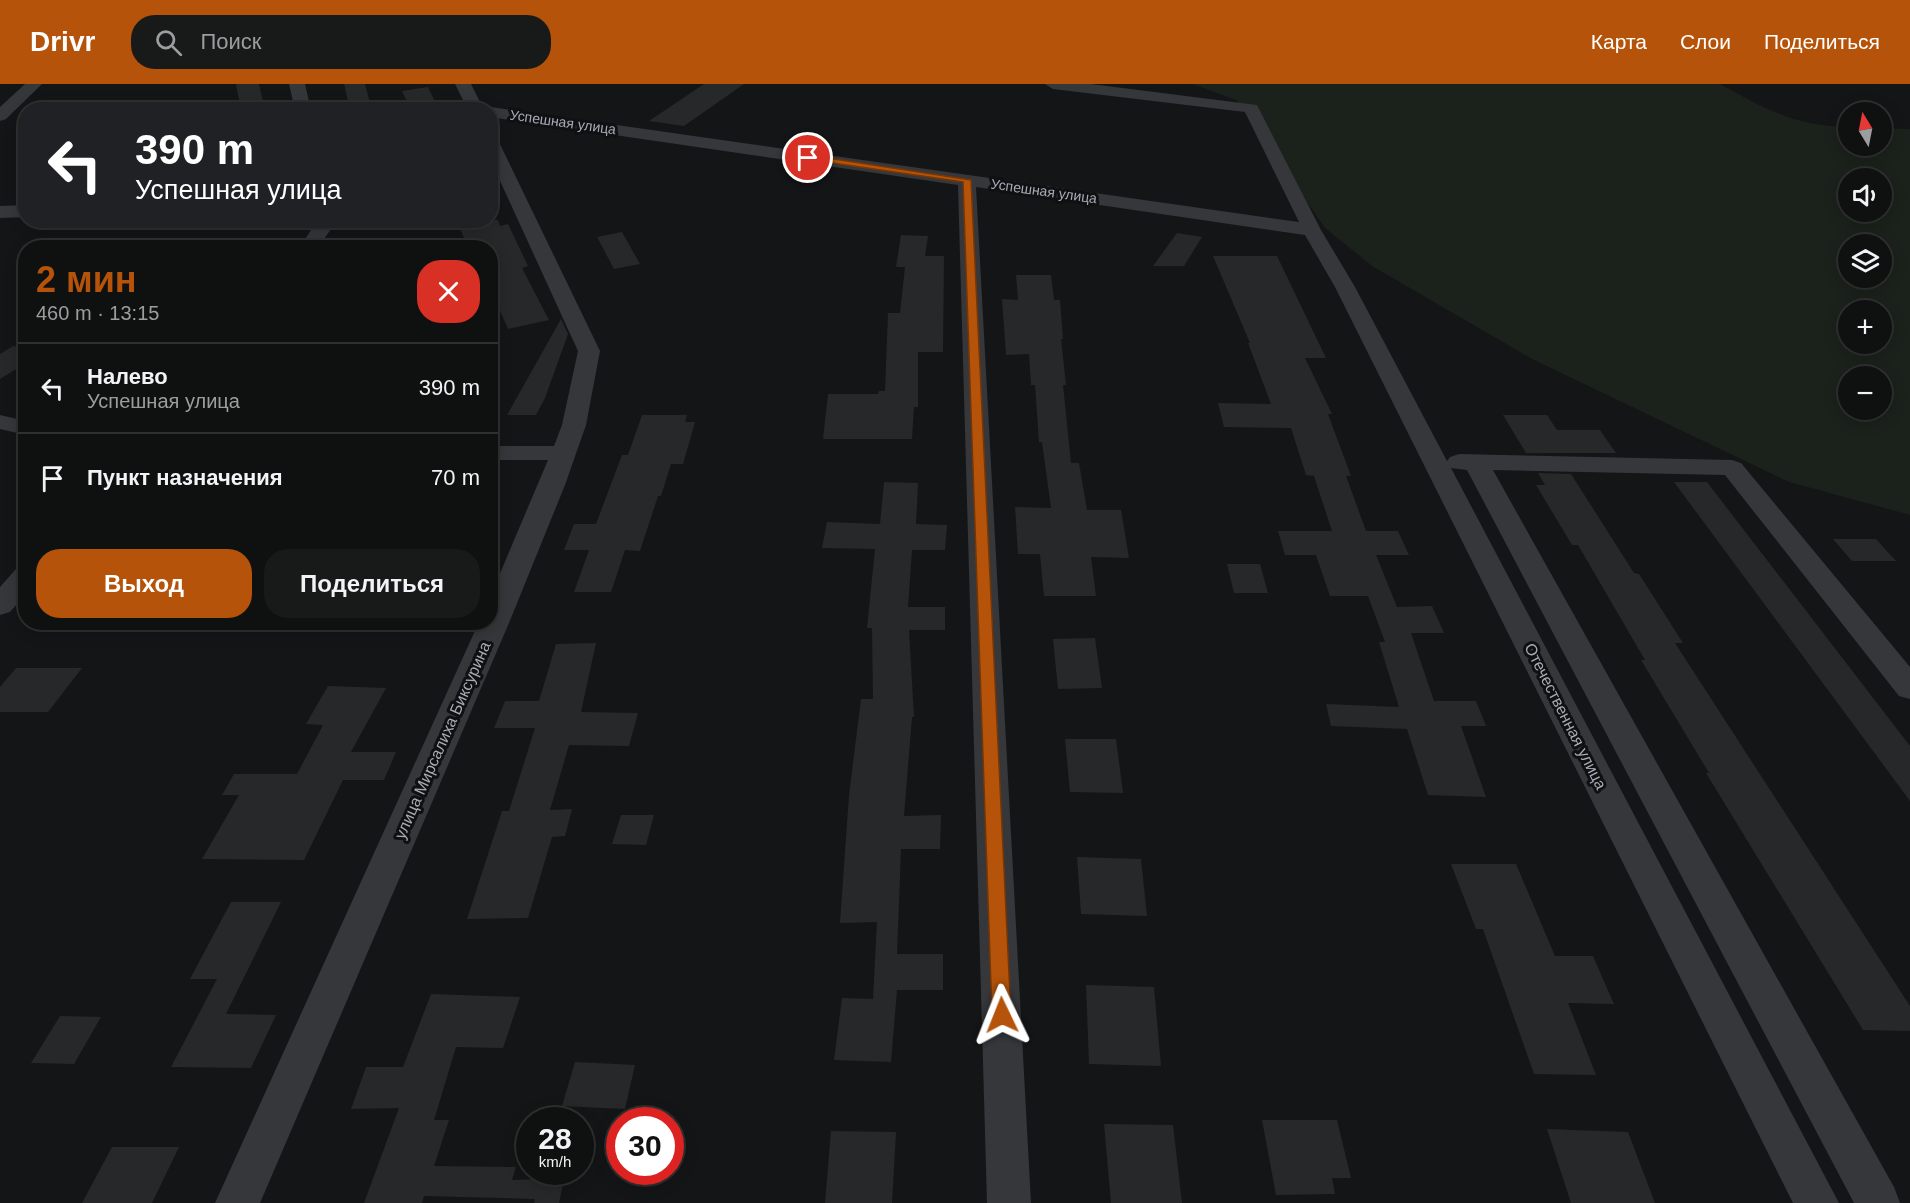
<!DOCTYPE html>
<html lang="ru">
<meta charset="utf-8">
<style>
:root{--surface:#0f1010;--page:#181919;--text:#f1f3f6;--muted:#9b9d9f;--line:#2f3030;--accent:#b45309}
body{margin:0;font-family:Arial,sans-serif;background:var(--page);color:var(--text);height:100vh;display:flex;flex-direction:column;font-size:22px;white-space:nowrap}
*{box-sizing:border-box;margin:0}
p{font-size:20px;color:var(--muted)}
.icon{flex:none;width:33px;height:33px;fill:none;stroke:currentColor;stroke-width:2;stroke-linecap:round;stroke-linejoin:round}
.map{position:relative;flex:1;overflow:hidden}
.panel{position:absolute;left:18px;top:156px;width:480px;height:390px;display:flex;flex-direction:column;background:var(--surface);border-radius:24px;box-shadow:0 3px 15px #0003,0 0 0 2px var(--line)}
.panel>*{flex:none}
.guide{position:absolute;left:18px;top:18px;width:480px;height:126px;border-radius:24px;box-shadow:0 3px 15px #0003,0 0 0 2px var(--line);background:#202124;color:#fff;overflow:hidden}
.needle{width:39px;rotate:350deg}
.controls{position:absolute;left:1838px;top:18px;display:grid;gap:12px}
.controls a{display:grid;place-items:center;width:54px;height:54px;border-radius:50%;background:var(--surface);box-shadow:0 3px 15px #0003,0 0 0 2px var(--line);font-size:30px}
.speed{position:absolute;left:516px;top:1023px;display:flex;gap:12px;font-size:30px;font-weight:700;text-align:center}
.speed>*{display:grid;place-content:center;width:78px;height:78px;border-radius:50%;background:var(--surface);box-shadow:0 3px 15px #0003,0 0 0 2px var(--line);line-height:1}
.speed small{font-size:15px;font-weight:400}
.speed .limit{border:9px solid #d22;background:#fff;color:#111}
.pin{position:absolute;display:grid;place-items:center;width:51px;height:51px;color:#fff;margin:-26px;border:3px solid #fff;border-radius:50%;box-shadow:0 2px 6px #0007}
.me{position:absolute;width:66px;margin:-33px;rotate:358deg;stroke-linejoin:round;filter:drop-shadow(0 0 4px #0008)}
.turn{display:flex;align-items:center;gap:21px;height:126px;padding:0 18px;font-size:27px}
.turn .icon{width:78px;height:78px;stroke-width:2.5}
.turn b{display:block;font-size:42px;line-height:51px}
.round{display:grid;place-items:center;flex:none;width:63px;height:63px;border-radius:24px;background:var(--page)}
.summary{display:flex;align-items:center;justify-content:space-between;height:102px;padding:0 18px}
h1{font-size:36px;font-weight:700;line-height:45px;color:var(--accent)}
.button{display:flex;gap:12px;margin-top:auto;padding:12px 18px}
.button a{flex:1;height:69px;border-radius:24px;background:var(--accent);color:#fff;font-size:24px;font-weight:700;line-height:69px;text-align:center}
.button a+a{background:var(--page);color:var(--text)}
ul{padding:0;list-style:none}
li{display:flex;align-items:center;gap:18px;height:90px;padding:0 18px;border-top:2px solid var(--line)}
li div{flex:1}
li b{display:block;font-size:22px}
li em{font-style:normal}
header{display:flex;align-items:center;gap:36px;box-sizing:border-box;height:84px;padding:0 30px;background:var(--accent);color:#fff}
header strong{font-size:28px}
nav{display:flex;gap:33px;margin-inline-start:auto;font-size:21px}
.search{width:420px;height:54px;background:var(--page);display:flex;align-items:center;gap:15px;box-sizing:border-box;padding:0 21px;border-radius:24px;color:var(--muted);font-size:22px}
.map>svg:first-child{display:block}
.green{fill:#1b211b;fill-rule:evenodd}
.building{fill:#27282a}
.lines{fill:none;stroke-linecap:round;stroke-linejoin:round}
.street{fill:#35373b;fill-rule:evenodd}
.route{fill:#b45309;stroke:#753606;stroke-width:1.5}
.labels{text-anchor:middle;stroke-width:6;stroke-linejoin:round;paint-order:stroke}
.far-street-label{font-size:14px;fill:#a6acb7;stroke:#0f1011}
.street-label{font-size:16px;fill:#a6acb7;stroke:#0f1011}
</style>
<header>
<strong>Drivr</strong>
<div class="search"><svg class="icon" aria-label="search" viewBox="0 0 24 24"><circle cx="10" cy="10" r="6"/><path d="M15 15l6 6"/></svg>Поиск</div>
<nav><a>Карта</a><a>Слои</a><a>Поделиться</a></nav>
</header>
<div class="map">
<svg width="1910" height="1119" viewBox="0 0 1910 1119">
<rect width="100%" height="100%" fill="#141516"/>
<path class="green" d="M1192 0H1720C1766 25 1794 42 1848 43V62H1881V44L1910 45V431L1789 398 1532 275 1372 182 1325 144 1236 16ZM1848 94H1881V128H1848ZM1848 160H1881V194H1848ZM1848 226H1881V260H1848ZM1848 292H1881V326H1848Z"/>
<path class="building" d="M236 0H259L265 26H241Z
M344 0H365L371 23 350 26Z
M704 0H744L684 42 649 37Z
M428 3 439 26H411L402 7Z
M464 136H498L500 142 508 140 528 182 522 184 549 236 508 245 490 204V164H468L459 142H466Z
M622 148 640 180 614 185 597 153Z
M1177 149 1202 153 1184 182H1153Z
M901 151 928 152 925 172H944L943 268H918V323H914L912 355H823L828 310H878L879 307H885L888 229H900L905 183H896Z
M1213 172H1277L1326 274H1305L1332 330H1328L1351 392H1346L1366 447H1398L1409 471H1376L1397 523 1432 522 1444 549H1411L1434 617H1476L1486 642H1461L1486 713 1428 711 1407 645 1331 642 1326 620 1399 623 1379 558H1385L1368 512H1330L1316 471H1285L1278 447H1332L1314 392 1306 391 1291 344 1224 343 1218 319 1271 320 1248 259H1250Z
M1016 191H1051L1054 216H1060L1063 255H1061L1066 301H1063L1071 379H1079L1087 426H1121L1129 474 1091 473 1096 512H1044L1040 470H1018L1015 423 1051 424 1042 358H1039L1035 301H1031L1029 270 1006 271 1002 215 1018 216Z
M561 235 568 250 545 314 536 331H507Z
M13 262 26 264V279L0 295V270Z
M642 331H687L685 338H695L683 380H671L661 412H658L640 467 625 466 611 508H574L589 466H564L574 440H596L622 371H628Z
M1503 331H1547L1557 346H1600L1616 369H1526Z
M1538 389 1571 390 1634 489 1639 490 1683 559H1675L1910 922V947L1863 946 1706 689H1709L1641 576H1645L1578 461H1572L1536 401H1545Z
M884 398 918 399 916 440 947 441 945 466H912L908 523H945V546H909L914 633H912L904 732 941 731 940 765H901L897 870H943V906H897L891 978 834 976 842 914 873 915 877 838 840 839 849 711 861 615H873L872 544H867L875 465 822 464 827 438 880 440Z
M1674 398H1707L1910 662V717Z
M1833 455H1876L1896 477H1852Z
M1227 480H1260L1268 509H1234Z
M1095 554 1102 604 1058 605 1053 555Z
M596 559 581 628 638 629 629 662 569 661 550 726 572 725 565 752 552 753 528 834 467 835 502 727H509L535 644H494L505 617H539L556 560Z
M16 584H82L48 628H0V603Z
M328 602 386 604 351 668H396L384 696H343L304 776 202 775 239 711H222L234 690H297L323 641 306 640Z
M1065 655H1116L1123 709 1070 708Z
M621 731H654L646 761 612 760Z
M1077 773 1141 775 1147 832 1081 830Z
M1451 780H1516L1555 872H1593L1614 920 1568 919 1596 991 1534 990 1483 845H1476Z
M231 818H281L226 930 276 931 251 984 171 983 217 895H190Z
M1086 901 1154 903 1161 982 1089 980Z
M431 910 520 913 503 964 456 963 434 1036H449L434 1082 516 1083 512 1096 564 1094 559 1119H534L535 1115 424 1112 422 1119H364L399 1024 351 1025 366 983H403Z
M60 932 101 933 74 980 31 979Z
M575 978 635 981 625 1025 562 1022Z
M1262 1036H1337L1351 1094H1332L1335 1110 1276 1111Z
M1104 1040 1173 1041 1182 1119H1111Z
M1547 1045 1628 1048 1655 1119H1571Z
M831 1047 896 1048 892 1119H825Z
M112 1063H179L152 1119H82Z"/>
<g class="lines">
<path class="street" d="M25 0H42L6 35 0 37V23Z
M289 0H305L311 26H295Z
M455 0H471L484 26H468Z
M1045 0H1091L1257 21 1321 146 1355 203 1447 377 1450 373 1459 370 1732 376 1741 379 1910 583V615L1899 612 1725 391 1493 386 1894 1103 1900 1119H1854L1467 386 1451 384 1839 1119H1793L1335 203 1305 151 976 103 1031 1119H987L958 101 490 33V26H484L490 23 1299 138 1245 28 1053 5Z
M490 51 498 56 600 267 586 341 565 401 509 539 260 1119H215L479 538H490V513L548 376H490V362H554L562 341 578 267 490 75Z
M26 121V133L0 134V122Z
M318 136H337L318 164H299Z
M0 331 26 337V351L0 345Z
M26 483V510L10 528 0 531V503L16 485Z"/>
</g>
<path class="route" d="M808 71 971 96 1011 931 1008 937 1002 939 995 937 992 931 963 98 805 75 804 74Z"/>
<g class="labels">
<g class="far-street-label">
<text transform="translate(563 38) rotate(8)" y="5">Успешная улица</text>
<text transform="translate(1044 107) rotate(8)" y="5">Успешная улица</text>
</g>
<g class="street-label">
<text transform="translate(1566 632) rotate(63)" y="6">Отечественная улица</text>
<text transform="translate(442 656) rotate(-66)" y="6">улица Мирсалиха Биксурина</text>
</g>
</g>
</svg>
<div class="controls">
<a><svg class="needle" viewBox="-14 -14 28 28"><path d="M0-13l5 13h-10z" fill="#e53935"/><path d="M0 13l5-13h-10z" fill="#9b9d9f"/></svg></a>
<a><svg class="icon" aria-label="sound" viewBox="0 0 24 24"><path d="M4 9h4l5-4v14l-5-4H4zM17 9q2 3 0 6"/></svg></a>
<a><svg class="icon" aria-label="layers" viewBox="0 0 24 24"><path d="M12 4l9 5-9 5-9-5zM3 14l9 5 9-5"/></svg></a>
<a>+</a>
<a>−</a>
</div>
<div class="speed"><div>28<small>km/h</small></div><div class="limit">30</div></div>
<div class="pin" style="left:808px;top:74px;background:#d93025"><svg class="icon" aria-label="arrive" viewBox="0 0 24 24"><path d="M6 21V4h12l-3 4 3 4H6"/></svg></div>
<svg class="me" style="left:1002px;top:931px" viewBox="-20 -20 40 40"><path d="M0-17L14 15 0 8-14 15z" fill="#b45309" stroke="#fff" stroke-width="4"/></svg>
<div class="guide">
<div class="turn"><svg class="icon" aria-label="left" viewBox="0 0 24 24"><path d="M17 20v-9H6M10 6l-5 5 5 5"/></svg><div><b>390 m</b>Успешная улица</div></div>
</div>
<section class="panel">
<div class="summary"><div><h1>2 мин</h1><p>460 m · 13:15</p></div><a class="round" style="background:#d93025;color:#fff"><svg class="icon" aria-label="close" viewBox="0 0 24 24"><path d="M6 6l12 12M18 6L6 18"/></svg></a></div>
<ul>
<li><svg class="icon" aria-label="left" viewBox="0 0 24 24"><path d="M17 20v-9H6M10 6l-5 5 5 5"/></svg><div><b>Налево</b><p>Успешная улица</p></div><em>390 m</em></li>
<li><svg class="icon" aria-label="arrive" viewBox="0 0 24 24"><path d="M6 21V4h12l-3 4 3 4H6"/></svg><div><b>Пункт назначения</b></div><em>70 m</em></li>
</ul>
<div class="button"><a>Выход</a><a>Поделиться</a></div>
</section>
</div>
